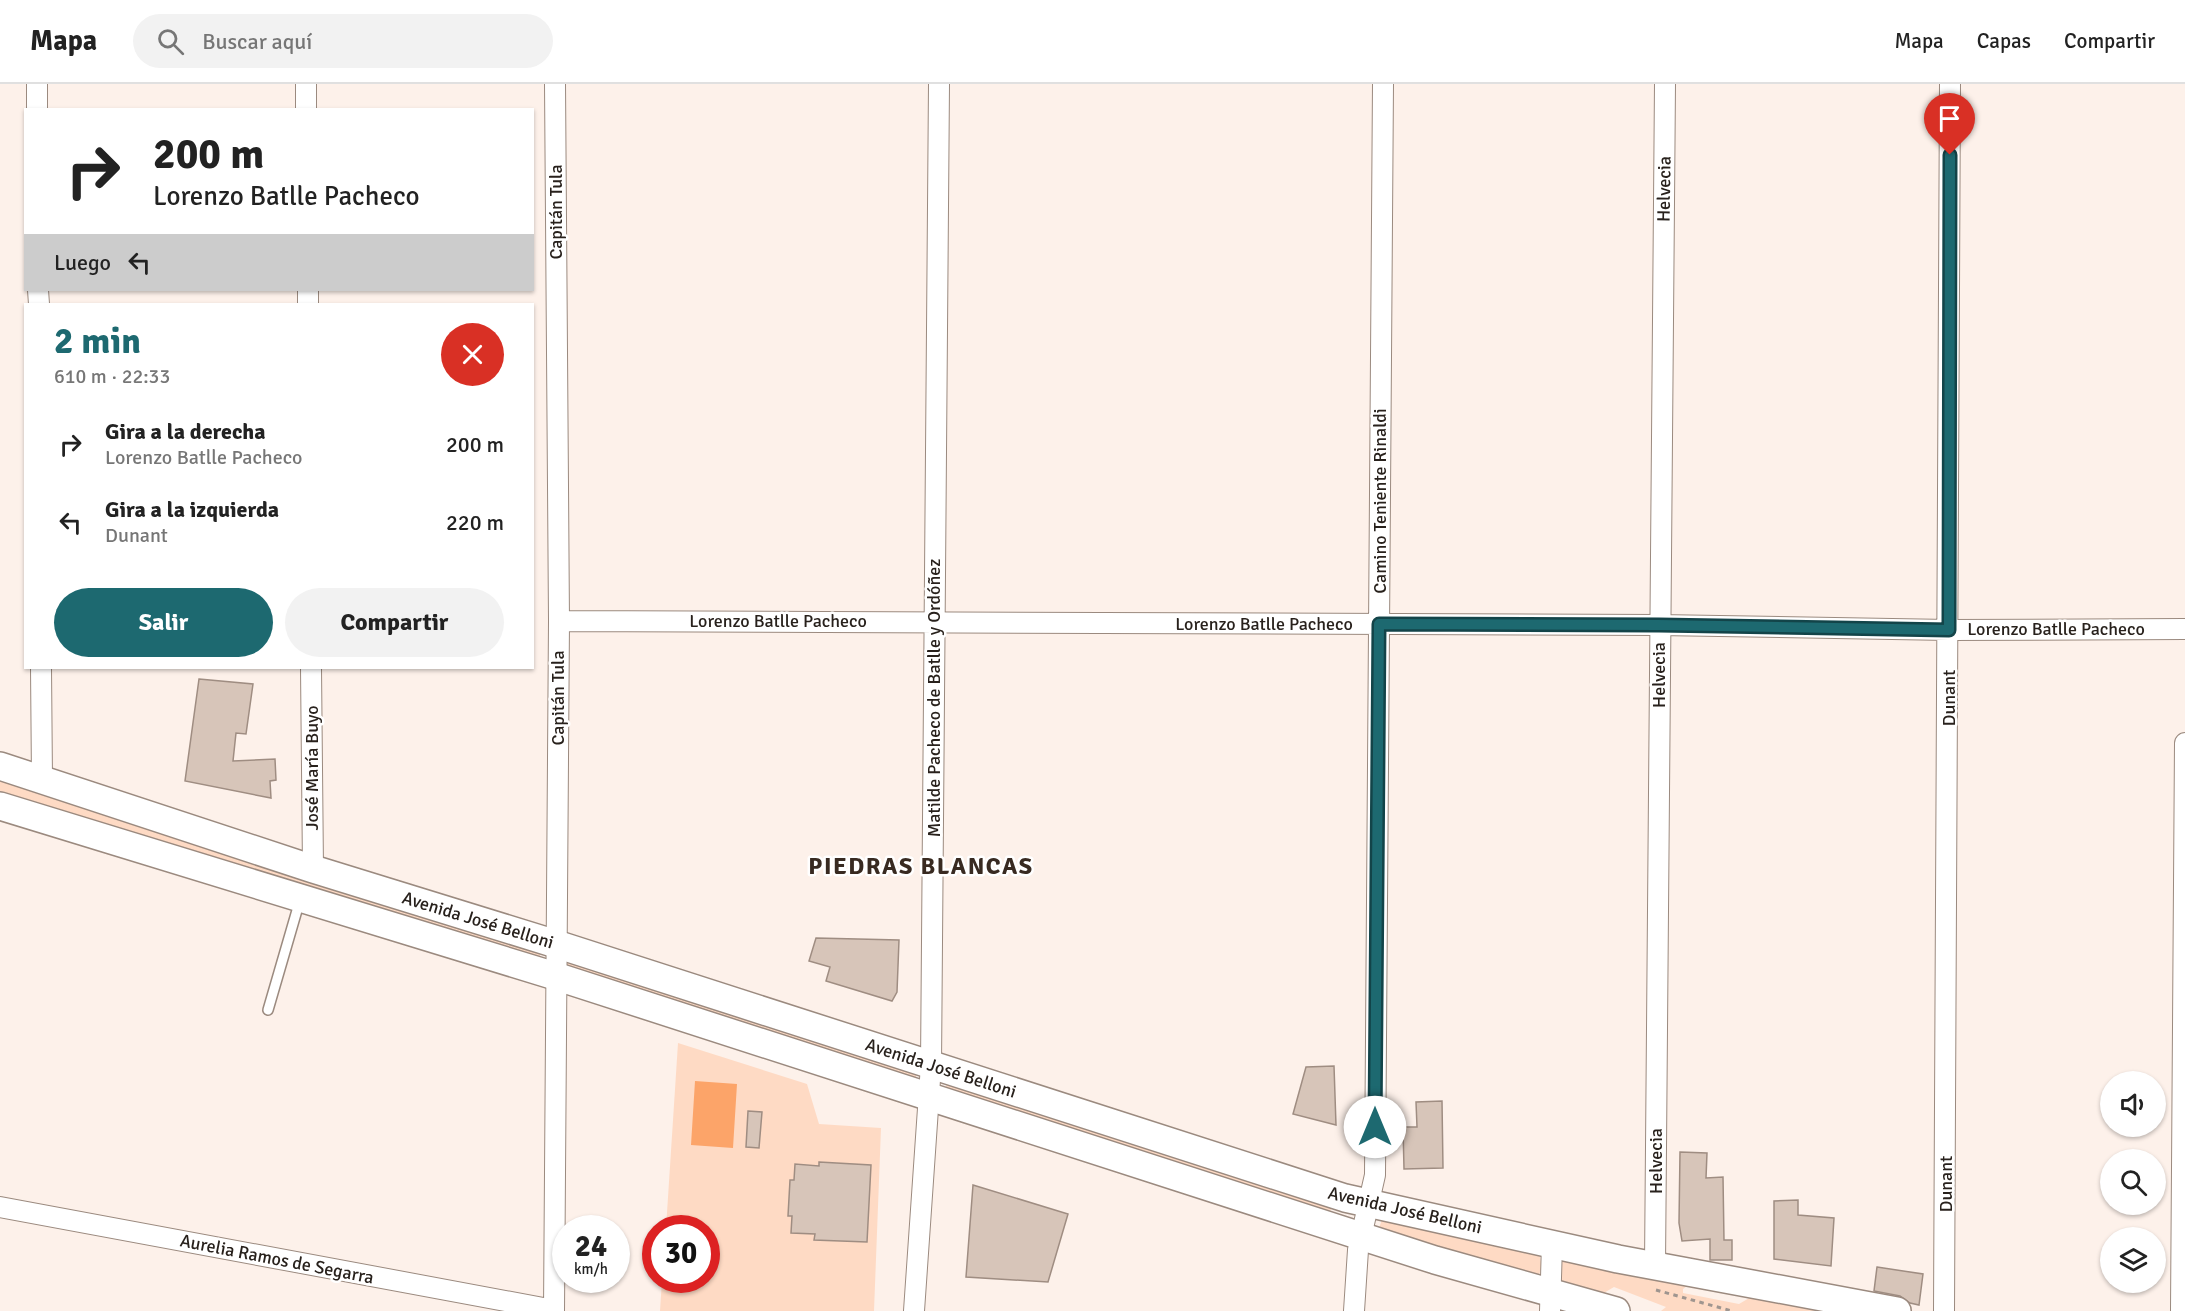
<!DOCTYPE html>
<html lang="es">
<meta charset="utf-8">
<style>
:root{--surface:#fff;--page:#f2f2f2;--text:#222;--muted:#767676;--line:#e0e0e0;--accent:#1d6970}
body{margin:0;font-family:Signika,sans-serif;background:var(--page);color:var(--text);height:100vh;display:flex;flex-direction:column;font-size:22px;white-space:nowrap}
*{box-sizing:border-box;margin:0}
p{font-size:20px;color:var(--muted)}
.icon{flex:none;width:33px;height:33px;fill:none;stroke:currentColor;stroke-width:2;stroke-linecap:round;stroke-linejoin:round}
.map{position:relative;flex:1;overflow:hidden}
.side{position:absolute;left:24px;top:219px;width:510px;height:366px;display:flex;flex-direction:column;background:var(--surface);border-radius:0px;box-shadow:0 2px 4px #0004}
.side>*{flex:none}
.top-card{position:absolute;left:24px;top:24px;width:510px;height:183px;border-radius:0px;box-shadow:0 2px 4px #0004;background:#fff;color:var(--text);overflow:hidden}
.buttons{position:absolute;left:2100px;top:987px;display:grid;gap:12px}
.buttons a{display:grid;place-items:center;width:66px;height:66px;border-radius:50%;background:var(--surface);box-shadow:0 2px 4px #0004;font-size:30px}
.speed{position:absolute;left:552px;top:1131px;display:flex;gap:12px;font-size:30px;font-weight:700;text-align:center}
.speed>*{display:grid;place-content:center;width:78px;height:78px;border-radius:50%;background:var(--surface);box-shadow:0 2px 4px #0004;line-height:1}
.speed small{font-size:15px;font-weight:400}
.speed .limit{border:9px solid #d22;background:#fff;color:#111}
.pin{position:absolute;display:grid;place-items:center;width:51px;height:51px;color:#fff;margin:-62px -26px;border-radius:50% 50% 50% 0;rotate:-45deg;box-shadow:0 0 6px #0007}
.pin .icon{rotate:45deg}
.me{position:absolute;width:66px;margin:-33px;rotate:0deg;stroke-linejoin:round;filter:drop-shadow(0 0 4px #0008)}
.turn{display:flex;align-items:center;gap:21px;height:126px;padding:0 30px;font-size:27px}
.turn .icon{width:78px;height:78px;stroke-width:2.5}
.turn b{display:block;font-size:42px;line-height:51px}
.then{display:flex;align-items:center;height:57px;padding:0 30px;background:#0003;gap:12px;font-size:22px}
.round{display:grid;place-items:center;flex:none;width:63px;height:63px;border-radius:32px;background:var(--page)}
.headline{display:flex;align-items:center;justify-content:space-between;height:102px;padding:0 30px}
h1{font-size:36px;font-weight:700;line-height:45px;color:var(--accent)}
.action{display:flex;gap:12px;margin-top:auto;padding:12px 30px}
.action a{flex:1;height:69px;border-radius:36px;background:var(--accent);color:#fff;font-size:24px;font-weight:700;line-height:69px;text-align:center}
.action a+a{background:var(--page);color:var(--text)}
ul{padding:0;list-style:none}
li{display:flex;align-items:center;gap:18px;height:78px;padding:0 30px}
li div{flex:1}
li b{display:block;font-size:22px}
li em{font-style:normal}
header{display:flex;align-items:center;gap:36px;box-sizing:border-box;height:84px;padding:0 30px;background:var(--surface);border-bottom:2px solid var(--line)}
header strong{font-size:28px}
nav{display:flex;gap:33px;margin-inline-start:auto;font-size:21px}
.search{width:420px;height:54px;background:var(--page);display:flex;align-items:center;gap:15px;box-sizing:border-box;padding:0 21px;border-radius:33px;color:var(--muted);font-size:22px}
.map>svg:first-child{display:block}
.green{fill:#fedac4}
.water{fill:#fca469}
.building{fill:#d7c5b9;stroke:#9f8d82;stroke-width:1.5}
.lines{fill:none;stroke-linecap:round;stroke-linejoin:round}
.lane-casing{stroke:#9b8a7f;stroke-width:12}
.street-casing{stroke:#9b8a7f;stroke-width:22}
.secondary-casing{stroke:#9b8a7f;stroke-width:30}
.path{stroke:#9f958f;stroke-width:3;stroke-dasharray:4.5 4.5;stroke-linecap:butt}
.lane{stroke:#fff;stroke-width:9}
.street{stroke:#fff;stroke-width:20}
.secondary{stroke:#fff;stroke-width:27}
.route-casing{stroke:#134449;stroke-width:15}
.route{stroke:#1d6970;stroke-width:10}
.labels{text-anchor:middle;stroke-width:5;stroke-linejoin:round;paint-order:stroke}
.street-label{font-size:18px;fill:#28211c;stroke:#fff}
.district-label{font-size:24px;font-weight:bold;letter-spacing:1.5px;fill:#382a21;stroke:#fff}
</style>
<header>
<strong>Mapa</strong>
<div class="search"><svg class="icon" aria-label="search" viewBox="0 0 24 24"><circle cx="10" cy="10" r="6"/><path d="M15 15l6 6"/></svg>Buscar aquí</div>
<nav><a>Mapa</a><a>Capas</a><a>Compartir</a></nav>
</header>
<div class="map">
<svg width="2185" height="1227" viewBox="0 0 2185 1227">
<rect width="100%" height="100%" fill="#fdf1ea"/>
<path class="green" d="M0 689 541 869 538 877 0 712Z
M563 874 917 989 915 997 910 1001 561 880Z
M678 959 807 1000 819 1040 881 1044 874 1227H660L662 1196H706V1144H666Z
M949 997 1333 1122 1329 1129 944 1006Z
M1385 1127 1538 1167C1541 1176 1544 1185 1537 1193L1378 1147Z
M1564 1171 1695 1196 1683 1205V1209L1739 1220 1756 1210 1852 1227H1661L1666 1223 1614 1203 1597 1213 1555 1195 1558 1176Z"/>
<path class="water" d="M695 997 737 1000 733 1064 691 1061Z"/>
<path class="building" d="M199 595 253 600 246 650 236 649 233 677 275 675 276 696 270 697 271 714 185 697Z
M816 854 899 856 897 908 892 917 826 897 830 883 809 877Z
M1334 982 1336 1041 1293 1030 1306 983Z
M1442 1017 1443 1084 1404 1085 1403 1043H1417L1416 1018Z
M748 1027 762 1028 759 1064 746 1063Z
M1680 1068 1707 1069 1706 1094 1723 1093 1724 1156H1732V1176H1710V1155L1682 1157 1679 1139Z
M819 1078 871 1081 867 1158 814 1156 815 1150 791 1149 792 1132H788L790 1096H794L795 1080 819 1082Z
M973 1101 1068 1130 1048 1198 966 1193Z
M1798 1116V1131L1834 1134 1831 1182 1774 1175V1117Z
M1877 1183 1923 1190 1919 1221 1910 1219 1900 1212 1874 1207Z"/>
<g class="lines">
<defs>
<path id="lane" d="M268 926 300 816"/>
<path id="street" d="M37 0V26
M306 0V26
M38 206 39 220
M308 206V220
M559 537 1659 541 1949 546 2185 545
M41 584 42 695
M311 584 313 785
M0 1123 554 1226
M1655 1181 1665 0
M554 1227 559 537 555 0
M914 1227 931 981 939 0
M1354 1227 1358 1166 1375 1091 1383 0
M1550 1227 1552 1160
M1944 1227 1950 0
M2181 1227 2185 659"/>
<path id="secondary" d="M0 682 313 785 556 860 1345 1114 1618 1175 1897 1227
M0 722 555 892 1435 1176 1616 1227"/>
</defs>
<use href="#lane" class="lane-casing"/>
<use href="#street" class="street-casing"/>
<use href="#secondary" class="secondary-casing"/>
<path class="path" d="M1656 1206 1732 1227"/>
<use href="#lane" class="lane"/>
<use href="#street" class="street"/>
<use href="#secondary" class="secondary"/>
</g>
<g class="lines">
<defs>
<path id="route" d="M1375 1043 1379 540 1659 541 1949 546 1950 71"/>
</defs>
<use href="#route" class="route-casing"/>
<use href="#route" class="route"/>
</g>
<g class="labels">
<g class="street-label">
<text transform="translate(1664 105) rotate(-89)" y="6">Helvecia</text>
<text transform="translate(556 128) rotate(-90)" y="6">Capitán Tula</text>
<text transform="translate(1380 417) rotate(-90)" y="6">Camino Teniente Rinaldi</text>
<text x="778" y="543">Lorenzo Batlle Pacheco</text>
<text x="1264" y="546">Lorenzo Batlle Pacheco</text>
<text x="2056" y="551">Lorenzo Batlle Pacheco</text>
<text transform="translate(1659 591) rotate(-90)" y="6">Helvecia</text>
<text transform="translate(558 614) rotate(-90)" y="6">Capitán Tula</text>
<text transform="translate(934 614) rotate(-90)" y="6">Matilde Pacheco de Batlle y Ordóñez</text>
<text transform="translate(1949 614) rotate(-90)" y="6">Dunant</text>
<text transform="translate(312 684) rotate(-90)" y="6">José María Buyo</text>
<text transform="translate(478 836) rotate(17)" y="6">Avenida José Belloni</text>
<text transform="translate(941 984) rotate(18)" y="6">Avenida José Belloni</text>
<text transform="translate(1656 1077) rotate(-90)" y="6">Helvecia</text>
<text transform="translate(1946 1100) rotate(-90)" y="6">Dunant</text>
<text transform="translate(1405 1126) rotate(13)" y="6">Avenida José Belloni</text>
<text transform="translate(277 1175) rotate(11)" y="6">Aurelia Ramos de Segarra</text>
</g>
<g class="district-label">
<text x="921" y="790">PIEDRAS BLANCAS</text>
</g>
</g>
</svg>
<div class="buttons">
<a><svg class="icon" aria-label="sound" viewBox="0 0 24 24"><path d="M4 9h4l5-4v14l-5-4H4zM17 9q2 3 0 6"/></svg></a>
<a><svg class="icon" aria-label="search" viewBox="0 0 24 24"><circle cx="10" cy="10" r="6"/><path d="M15 15l6 6"/></svg></a>
<a><svg class="icon" aria-label="layers" viewBox="0 0 24 24"><path d="M12 4l9 5-9 5-9-5zM3 14l9 5 9-5"/></svg></a>
</div>
<div class="speed"><div>24<small>km/h</small></div><div class="limit">30</div></div>
<div class="pin" style="left:1950px;top:71px;background:#d93025"><svg class="icon" aria-label="arrive" viewBox="0 0 24 24"><path d="M6 21V4h12l-3 4 3 4H6"/></svg></div>
<svg class="me" style="left:1375px;top:1043px" viewBox="-20 -20 40 40"><circle r="19" fill="#fff"/><path d="M0-13L10 11 0 6-10 11z" fill="#1d6970"/></svg>
<div class="top-card">
<div class="turn"><svg class="icon" aria-label="right" viewBox="0 0 24 24"><path d="M7 20v-9h11M14 6l5 5-5 5"/></svg><div><b>200 m</b>Lorenzo Batlle Pacheco</div></div>
<div class="then">Luego<svg class="icon" aria-label="left" viewBox="0 0 24 24"><path d="M17 20v-9H6M10 6l-5 5 5 5"/></svg></div>
</div>
<section class="side">
<div class="headline"><div><h1>2 min</h1><p>610 m · 22:33</p></div><a class="round" style="background:#d93025;color:#fff"><svg class="icon" aria-label="close" viewBox="0 0 24 24"><path d="M6 6l12 12M18 6L6 18"/></svg></a></div>
<ul>
<li><svg class="icon" aria-label="right" viewBox="0 0 24 24"><path d="M7 20v-9h11M14 6l5 5-5 5"/></svg><div><b>Gira a la derecha</b><p>Lorenzo Batlle Pacheco</p></div><em>200 m</em></li>
<li><svg class="icon" aria-label="left" viewBox="0 0 24 24"><path d="M17 20v-9H6M10 6l-5 5 5 5"/></svg><div><b>Gira a la izquierda</b><p>Dunant</p></div><em>220 m</em></li>
</ul>
<div class="action"><a>Salir</a><a>Compartir</a></div>
</section>
</div>
